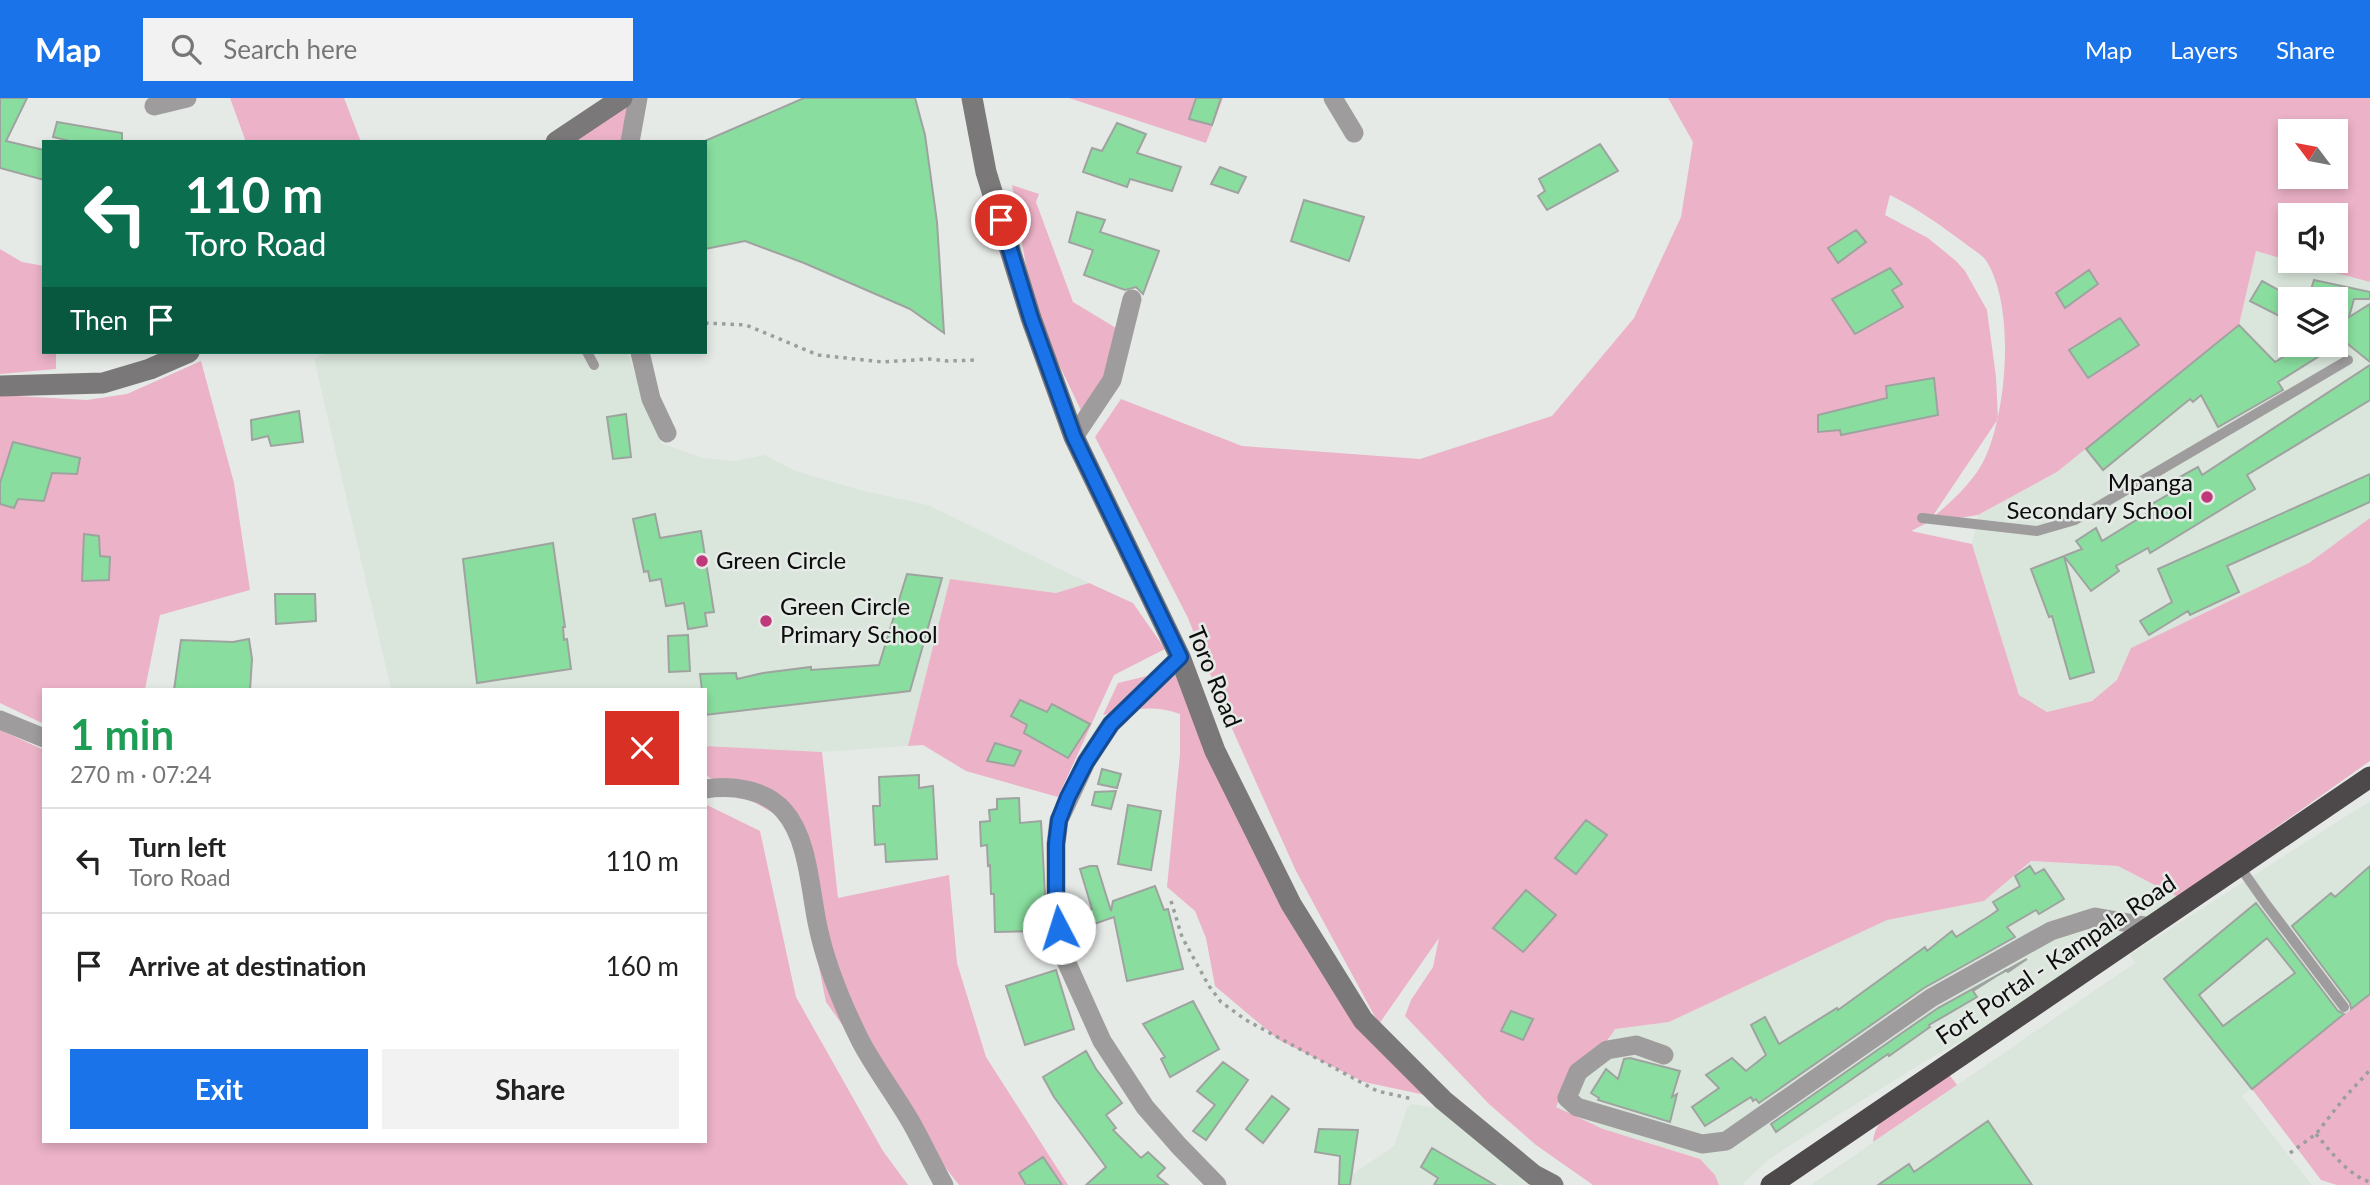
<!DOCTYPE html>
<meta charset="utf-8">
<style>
:root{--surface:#fff;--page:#f2f2f2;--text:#222;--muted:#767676;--line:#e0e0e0;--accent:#1a73e8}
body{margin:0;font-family:Lato,sans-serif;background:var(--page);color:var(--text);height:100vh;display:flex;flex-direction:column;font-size:26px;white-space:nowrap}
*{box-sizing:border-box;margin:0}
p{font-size:23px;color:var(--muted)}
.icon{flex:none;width:38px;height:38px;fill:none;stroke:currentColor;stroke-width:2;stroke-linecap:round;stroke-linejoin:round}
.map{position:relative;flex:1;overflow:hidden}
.sheet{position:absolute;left:42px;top:590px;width:665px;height:455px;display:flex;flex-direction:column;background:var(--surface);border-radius:0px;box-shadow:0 4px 10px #0003}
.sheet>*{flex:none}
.top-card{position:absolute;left:42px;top:42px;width:665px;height:214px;border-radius:0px;box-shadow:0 4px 10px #0003;background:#0b6e4f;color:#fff;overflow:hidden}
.needle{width:46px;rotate:302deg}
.tools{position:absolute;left:2278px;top:21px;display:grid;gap:14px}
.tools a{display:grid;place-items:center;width:70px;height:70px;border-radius:0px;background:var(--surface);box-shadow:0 4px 10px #0003;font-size:35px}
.pin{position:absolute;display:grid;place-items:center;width:60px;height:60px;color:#fff;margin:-30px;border:4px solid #fff;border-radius:50%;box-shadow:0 2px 7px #0007}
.me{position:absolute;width:77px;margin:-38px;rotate:355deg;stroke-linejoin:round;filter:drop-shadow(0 0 5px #0008)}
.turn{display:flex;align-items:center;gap:24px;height:147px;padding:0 28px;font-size:32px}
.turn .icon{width:91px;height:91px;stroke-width:2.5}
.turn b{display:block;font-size:49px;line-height:60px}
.then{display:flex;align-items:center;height:66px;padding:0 28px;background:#0003;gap:14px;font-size:26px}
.round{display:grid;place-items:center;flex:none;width:74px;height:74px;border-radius:0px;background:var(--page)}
.summary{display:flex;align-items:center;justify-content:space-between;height:119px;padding:0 28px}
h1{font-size:42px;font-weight:700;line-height:52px;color:#1e9e55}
.primary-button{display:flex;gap:14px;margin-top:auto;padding:14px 28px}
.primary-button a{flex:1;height:80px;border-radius:0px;background:var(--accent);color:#fff;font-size:28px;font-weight:700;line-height:80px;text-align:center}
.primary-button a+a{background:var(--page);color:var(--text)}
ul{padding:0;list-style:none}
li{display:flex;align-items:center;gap:21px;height:105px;padding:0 28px;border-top:2px solid var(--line)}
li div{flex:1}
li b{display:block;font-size:26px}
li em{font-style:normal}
header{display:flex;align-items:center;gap:42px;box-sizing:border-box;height:98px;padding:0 35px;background:var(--accent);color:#fff}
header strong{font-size:33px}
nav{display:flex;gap:38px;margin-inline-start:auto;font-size:24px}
.search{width:490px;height:63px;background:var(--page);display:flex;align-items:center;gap:18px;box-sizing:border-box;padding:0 24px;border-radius:0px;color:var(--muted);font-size:26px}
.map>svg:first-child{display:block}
.built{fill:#dae6dc;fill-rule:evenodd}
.green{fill:#ecb2c8;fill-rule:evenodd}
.building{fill:#89de9f;stroke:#9fa3a0;stroke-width:2;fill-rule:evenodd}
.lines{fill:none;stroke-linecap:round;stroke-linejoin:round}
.path{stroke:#9b9f9c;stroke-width:3.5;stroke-dasharray:3.5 5;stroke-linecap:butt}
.lane{stroke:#9f9c9d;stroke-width:10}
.street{stroke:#9f9c9d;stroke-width:19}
.secondary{stroke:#7b7879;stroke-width:21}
.highway{stroke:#4d484a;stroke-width:21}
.route-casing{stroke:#114b97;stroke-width:18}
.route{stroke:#1a73e8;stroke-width:12}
.poi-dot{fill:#bf397a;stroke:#e6eae7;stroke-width:2.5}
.labels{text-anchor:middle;stroke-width:5;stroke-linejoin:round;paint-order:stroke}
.poi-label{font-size:24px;fill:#0b0d0c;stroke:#e6eae7;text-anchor:start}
.street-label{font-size:24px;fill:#0b0d0c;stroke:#e6eae7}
</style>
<header>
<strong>Map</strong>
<div class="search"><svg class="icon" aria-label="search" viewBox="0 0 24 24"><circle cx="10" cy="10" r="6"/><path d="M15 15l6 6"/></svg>Search here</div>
<nav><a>Map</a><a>Layers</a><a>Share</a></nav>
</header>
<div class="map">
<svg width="2370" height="1087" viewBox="0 0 2370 1087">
<rect width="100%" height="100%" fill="#e6eae7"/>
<path class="built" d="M2256 153 2370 184V436L2132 550 2117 582 2092 603 2046 614 2019 597 1972 446 1978 417 2057 374 2239 227ZM2291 201H2336V247H2291Z
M328 254H627L661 345 703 360 734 363 765 357 793 372 860 392 928 407 1089 485 1056 495 950 481 908 648 822 654 705 648V592L391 591 314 261Z
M2370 703V896L2242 998 2312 1087H1811L2135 865 2129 857Z
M2031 763 2118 768 2178 799 2029 906 1929 961 1827 1024 1768 1062 1742 1087H1719L1715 1077 1700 1061 1603 1031 1556 1009 1564 991 1605 947 1615 931 1669 924 1887 822 1984 803Z
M1412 1006 1437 1010 1542 1087H1347L1348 1079 1394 1048 1407 1010Z"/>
<path class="green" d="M230 0H344L361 44H246Z
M1069 0H1223L1206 45Z
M1668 0H2370V184L2291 163H2336V117H2291V163L2256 153 2239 227 2057 374 1978 417 1927 425 1911 433 1972 446 2019 597 2047 614 2092 603 2117 582 2131 550 2309 465 2370 420V663L2178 799 2118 768 2031 763 1984 803 1887 822 1669 924 1615 931C1598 959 1569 978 1556 1009L1603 1031 1700 1061 1715 1077 1719 1087H1593L1536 1047 1489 1006 1405 918 1411 902 1433 869 1439 840 1379 926 1296 773 1229 624 1188 520 1095 339 1121 301 1242 348 1420 361 1552 318 1634 220 1681 119 1693 44ZM2291 33H2336V79H2291ZM1890 97C1918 111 1942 128 1967 147 1973 152 1983 157 1987 164 2015 210 2007 310 1986 358 1975 383 1951 404 1930 422L1998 321 1996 279 1987 212 1965 173 1956 163 1928 140 1885 117Z
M630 4 622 44H570Z
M1012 87 1039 96 1036 104 1073 204 1126 236 1087 325 1034 214Z
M0 151 22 164 44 168V254H56V271L0 276Z
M201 263 234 385 250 492 160 517 145 591 44 592V626L0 605V297L87 302 127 296Z
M950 481 1056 495 1089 485 1133 505 1165 551 1114 577 1058 699 966 673 923 647 908 648Z
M1184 569 1282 782 1365 920 1430 998 1364 984 1279 942 1215 888 1206 840 1195 813 1167 789 1180 656V616C1153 606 1131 612 1103 617L1118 585Z
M0 632 44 652V1043H705V706L760 733 796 899 883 1053 908 1087H0Z
M705 648 822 654 838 800 949 777 957 865 986 959 1068 1087H959L925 1043 826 904 802 785 786 722 705 677Z
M2370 896V1087H2337L2321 1082 2252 991Z
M1948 975 1957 987 1873 1044C1875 1012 1923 991 1948 975Z"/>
<path class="building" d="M0 0H27L6 43 44 52V82L0 70Z
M804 0H915L925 37 937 124 944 235 910 211 804 165 745 143 705 151V43Z
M1196 0H1221L1212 27 1189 21Z
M57 24 122 35V44H74L53 39Z
M1117 25 1146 36 1137 55 1181 69 1172 93 1130 81 1127 89 1083 74 1092 50 1102 53Z
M1600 46 1618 73 1547 112 1538 98 1545 93 1539 81Z
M1220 69 1246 79 1238 95 1211 86Z
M1304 102 1364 119 1349 163 1291 143Z
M1077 114 1105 122 1100 134 1159 153 1143 196 1136 189 1125 192 1084 177 1093 152 1069 144Z
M1856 132 1866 144 1838 165 1828 150Z
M1890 170 1902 186 1892 192 1903 209 1855 236 1832 201Z
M2089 172 2098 186 2065 210 2056 195Z
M2314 182 2370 194V201H2354L2349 219 2370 206V264L2344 243 2340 248 2337 247 2278 284 2283 292 2218 329 2201 297 2193 304 2190 301 2103 372 2086 351 2239 227 2275 264 2303 247H2336V201H2308Z
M2262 183 2291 199V224L2250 203Z
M2120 220 2139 247 2088 280 2069 252Z
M2370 267V302L2247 377 2255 391 2150 455 2148 450 2116 468 2119 473 2091 493 2064 458 2082 451 2076 443 2096 430 2102 443 2154 411 2152 406 2181 389 2178 380 2198 369 2202 377Z
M1934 280 1938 317 1841 337 1840 332 1818 334V317L1887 300 1886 288Z
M299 313 303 344 271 348 268 338 252 342 251 322Z
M626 316 631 359 613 361 607 319Z
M13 344 80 360 77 376 52 375 44 403 18 401 14 410 0 406V385Z
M2370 376V404L2227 468 2239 494 2190 517 2188 513 2149 537 2140 523 2172 504 2158 471Z
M655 416 660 440 701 433 714 514 705 515 707 528 688 531 684 505 666 508 661 481 650 483 648 473 644 474 633 421Z
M84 436 99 438 100 458 110 459 109 482 82 483Z
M553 445 565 529H563L564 542 567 541 571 571 477 585 463 461Z
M2064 458 2094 574 2070 581 2052 518 2049 519 2031 471Z
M907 476 942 480 910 593 705 617V592H702L700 576 736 575 737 581 763 575 811 569V572L879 567Z
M275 496H315L316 523 276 526Z
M688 537 690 573 669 574 668 538Z
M249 541 252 561 250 592H174L181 542 233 544Z
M1020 602 1047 614 1052 606 1090 626 1068 660 1024 635 1027 627 1011 618Z
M995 645 1021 653 1014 668 987 663Z
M1102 671 1121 676 1117 690 1098 686Z
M919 677V690L933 688 937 761 886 764 885 746 875 747 873 708H880L879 679Z
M1116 693 1111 711 1092 707 1095 694Z
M1019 700 1020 725 1041 723 1047 833 995 834 994 796H991L990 767 988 768 987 747 981 748 980 724 990 723 989 712 997 711V701Z
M1128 707 1161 713 1151 772 1118 766Z
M1586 722 1607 737 1576 776 1555 760Z
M1090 768H1097L1111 813 1113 803 1155 788 1164 812 1168 811 1183 871 1127 883 1114 819 1094 826 1089 812 1092 811 1080 771Z
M2030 768 2035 776 2044 771 2064 801 2039 816 2036 812 2007 829 2015 839 1924 890 1759 1005 1756 1001 1753 1003 1751 999 1705 1028 1692 1009 1719 990 1706 977 1732 960 1746 973 1766 957 1751 927 1765 919 1779 946 1837 910 1838 912 1925 849 1927 853 1952 833 1956 839 1991 817 1998 812 1993 804 2020 788 2015 778Z
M2370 768V896L2351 911 2350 905 2292 828 2331 795 2335 799Z
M1526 792 1556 817 1523 854 1493 830Z
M2256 805 2338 913 2344 916 2252 991 2164 881ZM2267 840 2295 875 2223 928 2199 897Z
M2027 861 2008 874 2006 872 1973 893 1977 899 1929 927 1930 929 1889 958 1888 956 1776 1034 1771 1026 1938 910Z
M1056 872 1074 931 1025 947 1006 888Z
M1193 903 1219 951 1170 979 1161 961 1165 959 1143 926Z
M1511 913 1533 921 1523 942 1501 933Z
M1086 953 1096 971 1122 1005 1106 1017 1116 1030 1113 1032 1141 1060 1148 1054 1165 1070 1157 1078 1168 1087H1086L1106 1069 1054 999 1043 979Z
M1630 960 1680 973 1672 999 1677 996 1670 1024 1598 1002 1599 1000 1591 995 1606 971 1618 981 1624 961Z
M1223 964 1248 982 1206 1042 1193 1033 1215 1007 1197 993Z
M1272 998 1289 1011 1263 1045 1246 1031Z
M1988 1023 2032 1087H1878L1909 1066 1914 1074Z
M1319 1031 1358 1032 1350 1087H1339L1340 1058 1315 1054Z
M1432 1050 1495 1087H1434L1438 1080 1421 1069Z
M1043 1059 1062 1087H1026L1019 1075Z"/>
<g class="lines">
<path class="path" d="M705 225 746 227 818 257 883 264 929 261 948 263 976 262
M1171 803 1182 839 1209 888 1221 904 1246 922 1377 993 1413 1001
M2316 1036C2331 1054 2348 1077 2370 1084
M2290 1055 2316 1036 2345 999 2370 972"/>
<path class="lane" d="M587 254 594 267
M1922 420 2037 433 2075 422 2348 262
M2240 769 2266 806 2344 909"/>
<path class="street" d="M1333 0 1354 35
M154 8 187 0
M630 44 638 0
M640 254 651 301 667 335
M1074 339 1112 282 1132 201
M1180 559 1111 626 1086 664 1059 722 1056 746V800L1059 830 1066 863 1102 943 1145 1009 1179 1048 1217 1087
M0 622 44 640
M705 691C732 687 765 691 784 713 809 741 810 794 818 829 826 867 844 910 861 944 876 972 896 998 912 1026 923 1046 933 1067 944 1087
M1664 957 1636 947 1607 952 1578 974 1567 1000 1577 1009 1702 1046 1726 1043 1931 900 2051 833 2095 819 2151 829"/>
<path class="secondary" d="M972 0 986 74 1031 220 1074 339 1180 559 1215 653 1291 806 1363 922 1443 1002 1534 1077 1553 1087
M556 44 622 0
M0 288 103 285 150 271 189 254"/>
<path class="highway" d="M1771 1087 2370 679"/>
</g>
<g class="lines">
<defs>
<path id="route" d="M1001 122 1031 220 1074 339 1180 559 1111 626 1086 664 1068 699 1059 722 1056 746V800L1059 830"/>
</defs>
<use href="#route" class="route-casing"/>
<use href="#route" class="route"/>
</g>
<g class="poi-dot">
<circle cx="2207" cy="399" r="7"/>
<circle cx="702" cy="463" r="7"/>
<circle cx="766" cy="523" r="7"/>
</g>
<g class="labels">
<g class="poi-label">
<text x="2193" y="393" text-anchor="end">Mpanga<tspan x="2193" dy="28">Secondary School</tspan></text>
<text x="716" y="471">Green Circle</text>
<text x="780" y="517">Green Circle<tspan x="780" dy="28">Primary School</tspan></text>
</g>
<g class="street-label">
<text transform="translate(1214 579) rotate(68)" y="8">Toro Road</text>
<text transform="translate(2056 862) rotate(-34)" y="8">Fort Portal - Kampala Road</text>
</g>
</g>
</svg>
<div class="tools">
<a><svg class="needle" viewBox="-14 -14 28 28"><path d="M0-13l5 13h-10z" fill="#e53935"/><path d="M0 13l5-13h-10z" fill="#767676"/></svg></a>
<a><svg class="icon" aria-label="sound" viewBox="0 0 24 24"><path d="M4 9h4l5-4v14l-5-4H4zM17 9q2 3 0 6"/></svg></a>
<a><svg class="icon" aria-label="layers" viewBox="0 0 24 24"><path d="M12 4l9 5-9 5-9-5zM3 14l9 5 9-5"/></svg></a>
</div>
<div class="pin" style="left:1001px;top:122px;background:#d93025"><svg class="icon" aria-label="arrive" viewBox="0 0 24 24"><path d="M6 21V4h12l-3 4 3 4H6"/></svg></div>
<svg class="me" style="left:1059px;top:830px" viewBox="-20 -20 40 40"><circle r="19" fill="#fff"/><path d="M0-13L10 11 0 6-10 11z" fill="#1a73e8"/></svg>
<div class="top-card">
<div class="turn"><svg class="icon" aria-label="left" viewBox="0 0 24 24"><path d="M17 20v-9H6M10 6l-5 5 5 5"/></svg><div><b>110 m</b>Toro Road</div></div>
<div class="then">Then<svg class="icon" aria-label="arrive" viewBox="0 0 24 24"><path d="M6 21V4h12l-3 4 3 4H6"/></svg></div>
</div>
<section class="sheet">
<div class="summary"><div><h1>1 min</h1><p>270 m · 07:24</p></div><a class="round" style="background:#d93025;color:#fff"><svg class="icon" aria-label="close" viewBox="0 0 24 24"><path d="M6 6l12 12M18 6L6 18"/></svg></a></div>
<ul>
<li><svg class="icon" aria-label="left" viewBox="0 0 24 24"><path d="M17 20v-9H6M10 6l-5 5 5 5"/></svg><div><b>Turn left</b><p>Toro Road</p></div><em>110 m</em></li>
<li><svg class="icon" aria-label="arrive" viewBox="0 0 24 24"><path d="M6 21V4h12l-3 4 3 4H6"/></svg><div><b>Arrive at destination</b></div><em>160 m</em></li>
</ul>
<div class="primary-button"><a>Exit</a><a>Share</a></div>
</section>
</div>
